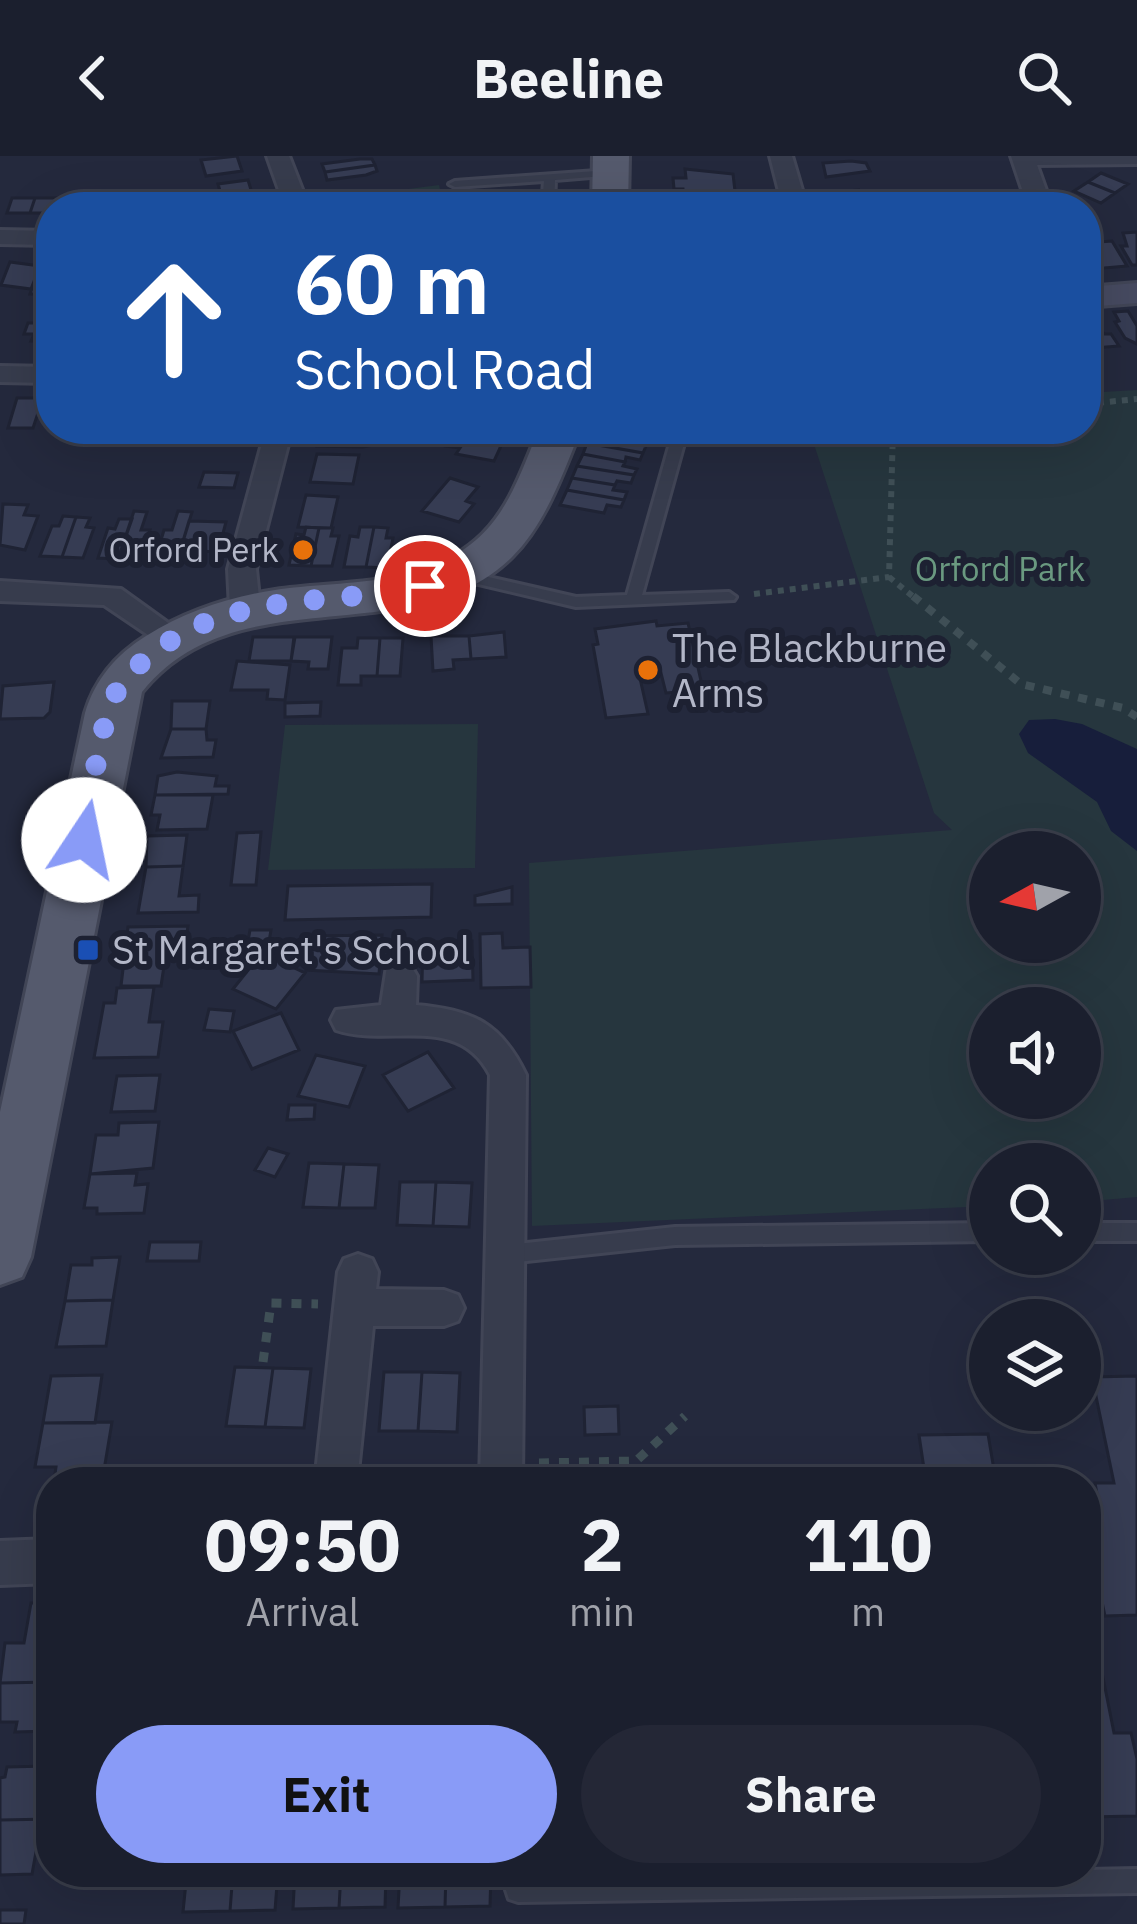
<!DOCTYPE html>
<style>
:root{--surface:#1b1f2e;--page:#242736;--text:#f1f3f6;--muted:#a0a2aa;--line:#393d4a;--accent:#899bf7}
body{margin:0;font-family:"IBM Plex Sans",sans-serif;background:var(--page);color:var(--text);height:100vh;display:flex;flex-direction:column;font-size:45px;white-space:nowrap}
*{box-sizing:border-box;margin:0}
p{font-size:39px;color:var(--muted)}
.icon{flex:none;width:66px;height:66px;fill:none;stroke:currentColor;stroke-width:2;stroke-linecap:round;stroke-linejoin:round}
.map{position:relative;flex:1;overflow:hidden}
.drawer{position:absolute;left:36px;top:1311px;width:1065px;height:420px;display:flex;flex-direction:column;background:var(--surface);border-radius:48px;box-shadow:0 12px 48px #0002,0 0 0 3px var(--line)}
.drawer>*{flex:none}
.hud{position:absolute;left:36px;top:36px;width:1065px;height:252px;border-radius:48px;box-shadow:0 12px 48px #0002,0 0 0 3px var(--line);background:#1a4fa0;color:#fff;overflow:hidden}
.needle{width:78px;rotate:262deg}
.buttons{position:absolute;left:969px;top:675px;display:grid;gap:24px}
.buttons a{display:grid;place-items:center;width:132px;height:132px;border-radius:50%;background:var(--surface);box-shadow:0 12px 48px #0002,0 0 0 3px var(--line);font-size:60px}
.pin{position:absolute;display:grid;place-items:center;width:102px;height:102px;color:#fff;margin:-51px;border:6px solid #fff;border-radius:50%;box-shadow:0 3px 12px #0007}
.me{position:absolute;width:132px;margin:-66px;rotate:11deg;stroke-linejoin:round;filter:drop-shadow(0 0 9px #0008)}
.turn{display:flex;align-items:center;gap:42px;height:252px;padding:0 60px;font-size:54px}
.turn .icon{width:156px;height:156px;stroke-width:2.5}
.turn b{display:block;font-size:84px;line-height:102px}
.eta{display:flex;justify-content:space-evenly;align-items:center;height:204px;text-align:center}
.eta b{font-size:72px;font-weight:800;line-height:84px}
.button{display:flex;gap:24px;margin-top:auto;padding:24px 60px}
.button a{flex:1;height:138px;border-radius:72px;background:var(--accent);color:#111;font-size:48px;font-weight:800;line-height:138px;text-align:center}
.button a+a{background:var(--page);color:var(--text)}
header{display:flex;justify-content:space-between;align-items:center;height:156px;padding:0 60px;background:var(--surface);font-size:54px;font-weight:800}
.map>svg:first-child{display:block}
.green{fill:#26363e;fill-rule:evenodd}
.water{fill:#171e3b}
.building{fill:#363c53;stroke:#1f2334;stroke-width:3}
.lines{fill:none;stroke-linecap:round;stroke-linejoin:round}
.lane-casing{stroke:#414556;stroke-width:6}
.street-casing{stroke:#414556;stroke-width:6}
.secondary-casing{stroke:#414556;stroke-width:6}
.primary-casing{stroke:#414556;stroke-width:6}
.path-far2{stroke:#3f4f56;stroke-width:6;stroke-dasharray:6 6;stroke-linecap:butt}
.path-far1{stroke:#3f4f56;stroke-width:8;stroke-dasharray:9 9;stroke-linecap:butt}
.path{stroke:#3f4f56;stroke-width:9;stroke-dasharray:10 10;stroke-linecap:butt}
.lane{fill:#373c4d;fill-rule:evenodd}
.street{fill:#373c4d;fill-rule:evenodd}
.secondary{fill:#464a60;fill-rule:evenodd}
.primary{fill:#555a6d;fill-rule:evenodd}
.route{stroke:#899bf7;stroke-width:21;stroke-dasharray:0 37.8}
.food-dot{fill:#e8710a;stroke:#1d2132;stroke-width:4.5}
.transit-dot{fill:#1a4fb4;stroke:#1d2132;stroke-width:4.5}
.labels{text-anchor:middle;stroke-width:12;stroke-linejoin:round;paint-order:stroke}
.far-poi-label{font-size:33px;fill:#b3b7c8;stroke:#1d2132;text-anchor:end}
.far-park-label{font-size:33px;fill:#6a9980;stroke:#1d2132}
.poi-label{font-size:39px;fill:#b3b7c8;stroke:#1d2132;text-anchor:start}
</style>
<header><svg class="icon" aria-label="back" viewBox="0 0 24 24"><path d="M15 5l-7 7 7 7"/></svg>Beeline<svg class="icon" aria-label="search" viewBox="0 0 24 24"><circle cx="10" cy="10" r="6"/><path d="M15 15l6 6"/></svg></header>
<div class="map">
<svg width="1137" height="1768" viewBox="0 0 1137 1768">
<rect width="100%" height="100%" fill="#24293d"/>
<path class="green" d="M439 29 444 51H319L316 45Z
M1137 234V1041L1080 1046V1008H990V1050L532 1070 529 707 952 674 934 657 809 273H1086V237ZM990 696H1080V786H990ZM990 852H1080V942H990Z
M478 568 475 712 268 714 285 569Z"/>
<path class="water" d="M1055 563 1082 568 1137 593V695L1111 675 1097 646 1028 597 1019 578 1029 564Z"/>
<path class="building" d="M237 0 242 15 206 20 201 4Z
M360 3H372L375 9 325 16 322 8Z
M851 5 866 7 870 15 826 21 823 7Z
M375 9 377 15 366 19 327 24 325 16Z
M685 13 733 18 735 35H726L728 51H685L683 33H674L673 22H686Z
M1101 17 1128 28 1115 37 1088 26Z
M248 24 252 37 222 42 218 28Z
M1088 26 1115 37 1101 47 1074 35Z
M859 34 864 45 836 47 831 36Z
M252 37 257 51H225L222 42Z
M12 42H35L30 57H7Z
M35 42H58L51 57H30Z
M1137 76V109H1132L1121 90H1127L1123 77Z
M1112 85 1127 110 1093 113 1086 102V87Z
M10 106 40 110 31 133 1 129Z
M40 110H51V138H30Z
M1128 155 1137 170V188L1125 182 1115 166 1119 165 1114 156Z
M28 167H51V185H31L34 178H24Z
M1099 170 1104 178H1111L1119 190 1094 192 1086 171Z
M17 242H43L33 272H8Z
M321 273H380L379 279 320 278Z
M594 273H647L653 274 650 281 636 279 634 283Z
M592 276 634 283 633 287 646 290 643 297 587 287Z
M320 278 379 279 378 288 363 291 317 290Z
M451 282 501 290 494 305 456 298 460 292 446 290Z
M587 287 643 297 640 304 626 301 625 306 583 298Z
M317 298 359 299 353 328 310 326Z
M583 298 625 306 623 310 637 313 634 319 577 310Z
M577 310 634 319 631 327 617 325 615 329 572 322Z
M204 316 238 317 234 332 199 331Z
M450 322 478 331 466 345 474 348 459 366 422 355Z
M572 322 615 329 613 334 627 336 624 344 567 334Z
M567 334 624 344 621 351 607 349 604 357 560 349Z
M306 339 338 341 331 372 298 371Z
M3 348 28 349 24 359 38 360 25 394 0 389Z
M134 355 147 356 141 374H150L141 404 118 403Z
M178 355 192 356 177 405 155 404 164 374H172Z
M63 360 76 361 62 401 40 400 52 370H59Z
M76 361 90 362 86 371 94 372 83 402 62 401Z
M119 363H132L118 403 98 402 108 372 115 373Z
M189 365 226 366 218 396 201 395 198 406 177 405Z
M306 371 319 372 311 410 289 409 296 378 304 379Z
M360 371H374L366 411H344L350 380 358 381Z
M374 371 388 372 386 382H393L387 412 366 411Z
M319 372H333L331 380H339L332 410H311Z
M656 465 657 470 688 467 703 534 666 537 661 517 639 518 648 558 606 562 593 489 598 488 595 473Z
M504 476 506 501 471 503 469 480Z
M431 480H469L471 503 453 504 454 513 433 515Z
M253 481H294L291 505H249Z
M295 481H332L328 513H308L309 506 291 505Z
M358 482H380L377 520H361V529H338L342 492H357Z
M380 482H403L400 520H377Z
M237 505 290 509 285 544 267 543 268 534H231Z
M54 526 50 556 44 562 0 563 3 530Z
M172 545H210L206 573H171Z
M321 546 320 560 285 561V547Z
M171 573H206L207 584H216L213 601 161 602Z
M177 616 217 620 215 630H229L228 638 155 639 158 620Z
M155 639H213L207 673 157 674 160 659H151Z
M261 676 256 729H231L237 677Z
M187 679 183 710 146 711 147 680Z
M183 710 179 740 199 739 198 756 138 757 146 711Z
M432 728 431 761 285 764 288 730Z
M512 731V748L475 749V740Z
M188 770 185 790H167L161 830H121L128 771Z
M250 774H271L268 791H247Z
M502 777 503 792 530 791 531 831 481 832 480 778Z
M382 779 379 818 306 814 310 780Z
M472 785 473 824 422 826 423 786Z
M262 797 305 817 276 853 233 833Z
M154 831 149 866H163L158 901 94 902 104 847H115L117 832Z
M209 853 234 855 230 876 204 874Z
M281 857 299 894 252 913 233 875Z
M428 896 454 932 408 955 383 919Z
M316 899 365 910 349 951 298 940Z
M160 919 155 955 111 956 117 920Z
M289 949H315L314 963 287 964Z
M159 966 153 1012 90 1018 96 979H118L119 967Z
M268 992 288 998 275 1021 255 1014Z
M309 1007 344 1008 339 1052 303 1051Z
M344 1008 379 1009 375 1052H339Z
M137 1017 135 1029 148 1028 144 1057 97 1058V1052H84L90 1018Z
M400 1026H436L433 1070 397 1069Z
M436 1026 472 1027 469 1071 433 1070Z
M150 1086H201L199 1105H147Z
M120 1101 113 1144 65 1145 71 1109H92V1102Z
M113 1144 106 1190 56 1191 65 1145Z
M235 1211 273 1212 265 1271 226 1270Z
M273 1212 311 1213 304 1272 265 1271Z
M384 1216H422L418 1275H379Z
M422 1216 460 1217 457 1276 418 1275Z
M102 1219 95 1267H43L51 1220Z
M1137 1220V1459L1105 1460 1096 1417H1086V1338H1097L1095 1327H1114L1092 1221Z
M618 1250 619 1278 585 1279 584 1251Z
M112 1266 104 1314 55 1318 56 1311H35L43 1267Z
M988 1278 996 1326H926L919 1279Z
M1086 1436 1114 1577H1131L1137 1603V1660L1086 1661Z
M31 1447H51V1526L0 1527 5 1487H24Z
M51 1526V1575L15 1576 17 1566H0V1527Z
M48 1610 44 1632H51V1663L0 1664V1622L5 1621 7 1611Z
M51 1663V1695L36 1696 32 1718 0 1719V1664Z
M187 1716H233L230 1755 183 1756Z
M233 1716H278L275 1754 230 1755Z
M295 1716H341L339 1752 293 1753Z
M341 1716H386L385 1751 339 1752Z
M400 1716H446L445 1751 398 1752Z
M446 1716H491L490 1750 445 1751Z
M0 1754H26L24 1768H0Z"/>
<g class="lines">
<defs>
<path id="lane" d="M611 14 615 15V19L555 24 554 51H542L544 25 455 31 449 28 455 25Z
M674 273H688L642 439 729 436 736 441 734 444 576 451 453 422 451 419 458 414 576 441 627 439Z
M990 1067V1085L675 1089 508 1107 501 1104 498 1098 501 1092 508 1089 675 1071Z
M1080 1067H1137V1085H1080Z
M1137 1713V1737L518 1746 509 1743 506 1734V1716H530V1722L1086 1716V1714Z"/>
<path id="street" d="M267 0H289L309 51H285Z
M770 0H792L807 51H783Z
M1011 0H1137V8L1037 9 1052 51H1028Z
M0 74 51 75V89L0 88Z
M0 210 51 211V227L0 226Z
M266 273H292L256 413 260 452 245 462 230 452 228 413Z
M0 425 121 433 189 482 185 489H163L104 449 0 445Z
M399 806 411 810 417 820 416 849C473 854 501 867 526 919L522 1326H480L490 919C458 856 389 892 336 874L331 864 336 854 381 849 387 810Z
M358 1098 372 1103 378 1116 376 1133 444 1134 458 1139 464 1152 458 1165 444 1170H373L357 1326H315L338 1116 344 1103Z
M51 1383V1427L0 1429V1385Z"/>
<path id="secondary" d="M1137 127V147L1086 151V131Z"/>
<path id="primary" d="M593 0H629L628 51H592Z
M539 273H581C563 317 546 367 512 401 413 499 236 418 142 536L31 1101 22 1121 0 1129V956L85 557C95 523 117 498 146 480 186 455 229 441 275 434 342 424 421 432 476 384 509 356 523 311 539 273Z"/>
</defs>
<use href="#lane" class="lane-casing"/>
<use href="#street" class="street-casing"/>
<use href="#secondary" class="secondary-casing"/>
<use href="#primary" class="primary-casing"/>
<path class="path-far2" d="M1086 248 1137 243
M889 421 916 443
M754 438 889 421 893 273"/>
<path class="path-far1" d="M913 440 1021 528 1123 552 1137 561"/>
<path class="path" d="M263 1206 271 1147 318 1148
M539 1307 636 1305 685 1260"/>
<use href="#lane" class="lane"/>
<use href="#street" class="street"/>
<use href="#secondary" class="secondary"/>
<use href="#primary" class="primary"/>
</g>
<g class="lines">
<path class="route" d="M84 684C93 638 96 582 115 539 123 522 137 510 152 498 232 434 330 450 425 430"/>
</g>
<g class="food-dot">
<circle cx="303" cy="394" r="12"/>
<circle cx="648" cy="514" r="12"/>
</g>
<rect class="transit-dot" x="76" y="782" width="24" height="24" rx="6"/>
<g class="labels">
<g class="far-poi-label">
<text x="279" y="406">Orford Perk</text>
</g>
<g class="far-park-label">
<text x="1000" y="425">Orford Park</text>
</g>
<g class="poi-label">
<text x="672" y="506">The Blackburne<tspan x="672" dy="45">Arms</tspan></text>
<text x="112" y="808">St Margaret's School</text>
</g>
</g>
</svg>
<div class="buttons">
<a><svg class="needle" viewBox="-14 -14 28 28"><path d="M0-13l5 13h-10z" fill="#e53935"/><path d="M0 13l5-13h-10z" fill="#a0a2aa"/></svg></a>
<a><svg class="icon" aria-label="sound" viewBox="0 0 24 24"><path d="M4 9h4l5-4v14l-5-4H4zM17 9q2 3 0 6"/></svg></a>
<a><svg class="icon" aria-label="search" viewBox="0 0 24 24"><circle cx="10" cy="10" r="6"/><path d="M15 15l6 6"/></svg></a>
<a><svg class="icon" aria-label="layers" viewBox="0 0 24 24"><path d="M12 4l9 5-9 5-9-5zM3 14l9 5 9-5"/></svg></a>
</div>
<div class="pin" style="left:425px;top:430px;background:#d93025"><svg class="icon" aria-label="arrive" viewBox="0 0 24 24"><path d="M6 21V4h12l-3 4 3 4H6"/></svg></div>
<svg class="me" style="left:84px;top:684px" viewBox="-20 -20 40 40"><circle r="19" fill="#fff"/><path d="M0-13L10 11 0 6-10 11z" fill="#899bf7"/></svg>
<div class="hud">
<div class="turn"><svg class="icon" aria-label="ahead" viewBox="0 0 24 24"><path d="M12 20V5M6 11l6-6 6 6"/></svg><div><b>60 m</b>School Road</div></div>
</div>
<section class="drawer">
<div class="eta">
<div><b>09:50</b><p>Arrival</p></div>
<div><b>2</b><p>min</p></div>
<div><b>110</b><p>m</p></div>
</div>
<div class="button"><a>Exit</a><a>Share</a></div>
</section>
</div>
